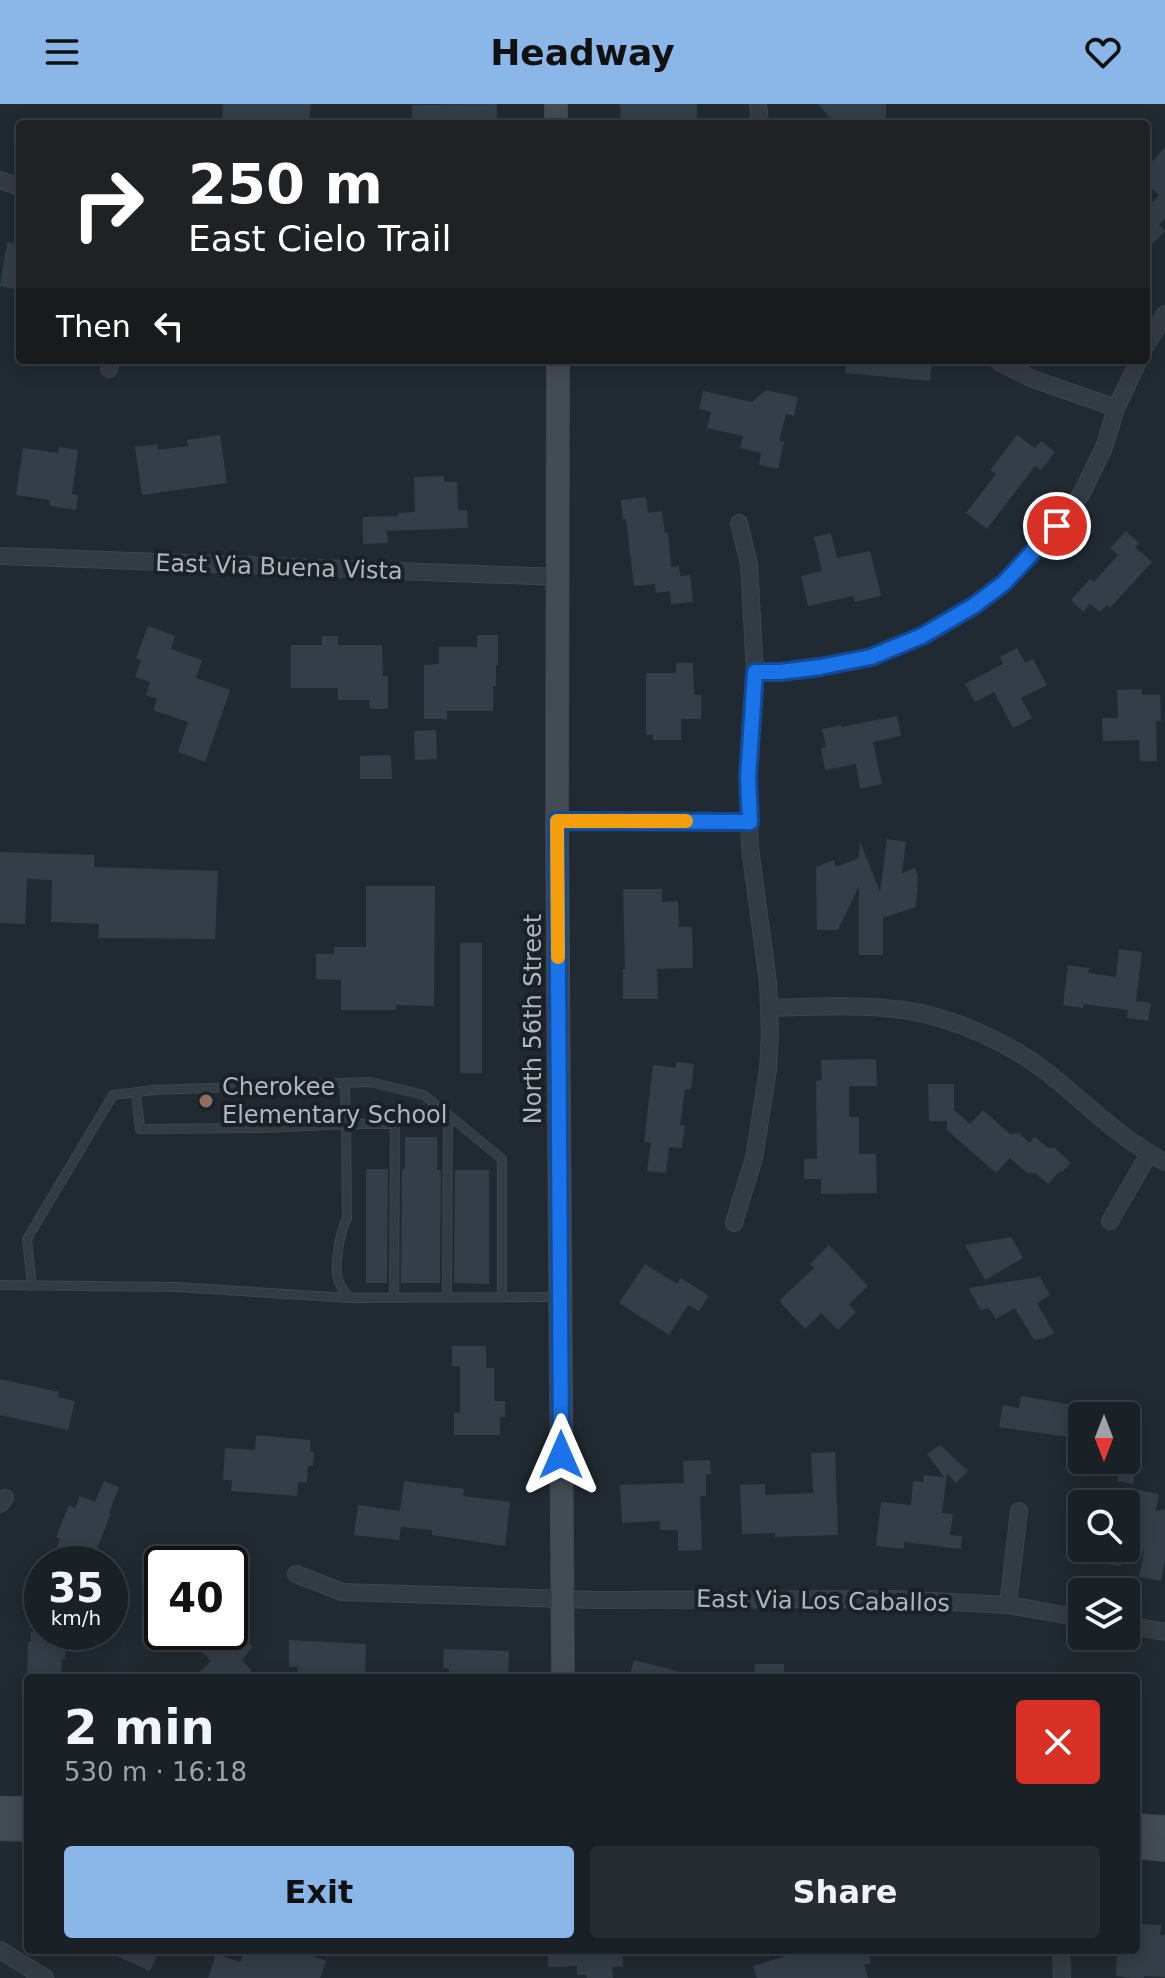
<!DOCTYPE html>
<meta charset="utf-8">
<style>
:root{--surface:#192026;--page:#262d32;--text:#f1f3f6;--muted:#9fa3a7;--line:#373e43;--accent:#8bb7e8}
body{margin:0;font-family:"DejaVu Sans",sans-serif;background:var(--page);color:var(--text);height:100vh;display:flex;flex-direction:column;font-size:30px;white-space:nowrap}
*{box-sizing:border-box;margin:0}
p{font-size:26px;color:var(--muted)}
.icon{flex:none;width:44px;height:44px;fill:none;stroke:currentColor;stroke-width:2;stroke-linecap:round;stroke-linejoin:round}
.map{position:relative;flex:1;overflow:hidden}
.sheet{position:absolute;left:24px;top:1570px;width:1116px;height:280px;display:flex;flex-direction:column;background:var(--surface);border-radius:8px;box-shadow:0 4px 20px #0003,0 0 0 2px var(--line)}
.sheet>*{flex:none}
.banner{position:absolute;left:16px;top:16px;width:1134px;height:244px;border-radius:8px;box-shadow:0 4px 20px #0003,0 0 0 2px var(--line);background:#202124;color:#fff;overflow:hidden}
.needle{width:52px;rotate:180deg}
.controls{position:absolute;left:1068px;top:1298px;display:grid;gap:16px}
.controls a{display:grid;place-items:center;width:72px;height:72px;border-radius:8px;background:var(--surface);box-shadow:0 4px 20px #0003,0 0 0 2px var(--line);font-size:40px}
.speed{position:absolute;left:24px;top:1442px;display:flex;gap:16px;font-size:40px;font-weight:700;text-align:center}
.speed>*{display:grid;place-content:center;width:104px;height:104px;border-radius:50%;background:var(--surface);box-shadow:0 4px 20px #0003,0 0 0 2px var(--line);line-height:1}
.speed small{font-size:20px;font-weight:400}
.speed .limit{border:4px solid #111;border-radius:12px;background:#fff;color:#111}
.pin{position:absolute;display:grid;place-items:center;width:68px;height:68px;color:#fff;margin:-34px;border:4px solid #fff;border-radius:50%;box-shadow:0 2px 8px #0007}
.me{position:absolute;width:88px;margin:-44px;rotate:0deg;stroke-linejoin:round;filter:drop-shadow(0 0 6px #0008)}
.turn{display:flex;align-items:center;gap:28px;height:168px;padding:0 40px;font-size:36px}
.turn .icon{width:104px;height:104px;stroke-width:2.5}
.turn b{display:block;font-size:56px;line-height:68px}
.then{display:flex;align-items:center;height:76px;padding:0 40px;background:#0003;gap:16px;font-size:30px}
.round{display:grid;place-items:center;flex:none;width:84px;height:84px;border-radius:8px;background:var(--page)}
.summary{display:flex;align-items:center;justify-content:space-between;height:136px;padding:0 40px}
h1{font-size:48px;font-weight:600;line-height:60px}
.button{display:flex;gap:16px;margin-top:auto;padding:16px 40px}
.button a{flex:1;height:92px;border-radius:8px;background:var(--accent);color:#111;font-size:32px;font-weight:600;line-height:92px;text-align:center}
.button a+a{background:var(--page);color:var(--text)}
header{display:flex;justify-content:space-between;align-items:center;height:104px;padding:0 40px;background:var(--accent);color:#111;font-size:36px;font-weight:600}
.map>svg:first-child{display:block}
.building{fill:#343e48}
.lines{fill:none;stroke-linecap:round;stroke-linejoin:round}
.lane-casing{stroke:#3e454d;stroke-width:10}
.street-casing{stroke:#3e454d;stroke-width:18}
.secondary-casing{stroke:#3e454d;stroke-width:24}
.lane{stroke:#343c43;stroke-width:8}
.street{stroke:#343c43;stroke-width:16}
.secondary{stroke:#434b55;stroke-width:22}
.route-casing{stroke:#114b97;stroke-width:20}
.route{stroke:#1a73e8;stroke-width:14}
.slow{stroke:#f59e0b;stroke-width:14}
.education-dot{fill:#8d6e63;stroke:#1a2127;stroke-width:3}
.labels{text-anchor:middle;stroke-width:8;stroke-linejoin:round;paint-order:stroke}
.street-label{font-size:24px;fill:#aeb7c0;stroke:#1a2127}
.poi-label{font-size:24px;fill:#aeb7c0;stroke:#1a2127;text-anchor:start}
</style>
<header><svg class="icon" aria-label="menu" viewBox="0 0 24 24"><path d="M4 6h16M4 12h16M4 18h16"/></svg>Headway<svg class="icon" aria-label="heart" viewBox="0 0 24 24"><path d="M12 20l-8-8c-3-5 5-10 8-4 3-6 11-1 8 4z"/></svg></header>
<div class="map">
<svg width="1165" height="1874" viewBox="0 0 1165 1874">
<rect width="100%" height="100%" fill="#212a32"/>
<path class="building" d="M223 0H311L309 20H222Z
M497 0V20H412V1Z
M620 0H697V20H621Z
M818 0H886V17H878L874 20H830V14Z
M1165 43V114L1159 121 1165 127 1146 147V105L1159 91 1146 79V64Z
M7 138 20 140V186L0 182Z
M847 256 932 257 930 277 845 269Z
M766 286 798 293 794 312 786 310 779 337 784 338 778 365 759 361 761 349 740 344 743 332 707 324 711 308 699 305 703 287 752 298Z
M220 331 227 379 142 391 135 343 157 340 158 346 188 342 187 336Z
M1017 331 1035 344 1041 337 1055 348 1041 366 1035 362 987 425 966 409 996 370 990 366Z
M59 343 78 346 72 390 78 391 76 406 50 402V396L16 391 23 344 58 349Z
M444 372V378H457L458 407 467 406 468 424 387 427 388 439 363 440V413L398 412V409L415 408 414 373Z
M646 393 648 409 662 407 665 429H668L671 463 679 462 680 472 690 471 693 498 671 500 670 487 656 489 655 480 634 482 626 415 623 416 621 396Z
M1126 427 1139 439 1135 443 1152 458 1110 504 1107 501 1100 508 1090 500 1083 508 1071 496 1090 475 1094 478 1118 451 1110 444Z
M831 429 837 454 870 447 881 492 855 498 853 492 808 502 801 472 822 467 814 433Z
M148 522 175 532 171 545 202 556 196 574 230 586 205 658 178 648 188 618 153 606 157 595 146 591 150 578 135 573 141 556 136 554Z
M477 531H498V561H496V582H493V607H447V615H424V561L439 560V543H477Z
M322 532H338V541H382L383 572H388V605H370L369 596H338V584H291V541H322Z
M1017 544 1025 559 1033 555 1047 581 1021 594 1032 614 1013 624 994 588 975 598 965 580 1003 560 1000 553Z
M676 559H693L694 591H701V615H681V636H653V631H646V569H676Z
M1142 585V591H1160L1161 617H1156L1157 657H1140L1139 636 1103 637 1102 614H1118L1117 586Z
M897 612 901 632 873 638 882 680 860 685 856 660 825 666 821 644 826 643 822 625 841 621V623Z
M436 626 437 655 415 656 414 627Z
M391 651 392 675H360V652Z
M887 735 906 738 902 769 915 764 918 773 916 803 883 814V851H859V782L838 826H817L816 763 834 756 836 763 859 754 860 737 880 788Z
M0 748 94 751V763L218 767 215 835 98 834 99 820 51 818 52 776 27 775 25 820 0 819Z
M366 782H435L434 902 396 901V906H341V876L316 875V850H334V843H366Z
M623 785H662V798L678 797 679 823H692L693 864 657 865 658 895H623V865H625Z
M460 839H482V969H460Z
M1119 845 1142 848 1136 897 1151 899 1148 917 1127 914 1128 906 1084 900 1083 904 1063 901 1068 861 1089 864 1088 869 1116 873Z
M876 955 877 982H849V1013H859V1050H876L877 1089 821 1090V1075H804V1055H817L816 977 822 976 821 956Z
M676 958 694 960 691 986 685 985 680 1021H685L682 1044 669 1043 666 1069 647 1067 651 1038H644L653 961 676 964Z
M928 980H954V1006L970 1020 983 1006 1010 1030 1019 1029 1029 1039 1035 1033 1048 1044H1055L1071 1059 1063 1067 1059 1068 1048 1080 1035 1069H1027L1010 1054 996 1069 947 1026V1017H929Z
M405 1033H437V1066H441L440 1179H401L402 1065H405Z
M366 1065H388L387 1179H366Z
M455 1066H489V1180L454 1179Z
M1011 1133 1023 1154 985 1176 965 1141Z
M829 1141 868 1182 849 1200 856 1208 838 1226 821 1209 805 1225 779 1197 814 1164 810 1160Z
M645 1160 677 1180 681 1174 709 1192 699 1207 688 1201 669 1231 619 1199Z
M1040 1173 1050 1191 1037 1199 1054 1229 1045 1234 1034 1236 1015 1204 996 1215 989 1204 981 1206 968 1184Z
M452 1242H486V1264H494V1297H505V1313H500V1331H454V1309H460V1262H452Z
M0 1275 59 1288 58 1293 75 1297 68 1326 0 1311Z
M1021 1292 1074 1301 1072 1312 1082 1314V1335L999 1323 1003 1301 1019 1304Z
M256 1331 310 1336V1348H314L313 1362H308L307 1379 298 1378 297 1392 231 1387 232 1376H223L225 1344 255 1346Z
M940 1341 968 1367 956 1379 947 1370 942 1409 953 1410 950 1431 962 1432 961 1445 904 1438V1445L876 1442 881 1398 911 1401 913 1377 923 1378 924 1371 944 1373 927 1350Z
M835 1348 838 1431 775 1433V1429L742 1430 740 1381 765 1380V1391L813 1389 811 1349Z
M710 1356 711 1370H706V1392H700L702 1446 678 1447V1426H660V1417L622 1419 620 1381 684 1379 683 1357Z
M1120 1362 1136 1366 1133 1380 1117 1377Z
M104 1377 119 1383 109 1409H111L91 1460H67L53 1454 60 1435 56 1433 69 1401 75 1404 80 1392 95 1398Z
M404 1377 464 1385 463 1392 510 1398 505 1442 432 1431V1426L401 1423 399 1436 354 1431 358 1401 400 1407Z
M1138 1386 1159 1390 1156 1407 1165 1405V1455L1161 1477 1139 1473 1144 1447 1119 1462 1096 1458 1090 1444H1126V1416H1129Z
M31 1528H66L65 1555H62L61 1574H27L28 1538H31Z
M182 1528H234L240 1534 242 1532 253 1543 242 1556 252 1567 245 1574H194L211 1557Z
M289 1536 366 1540 365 1574H298V1563H289Z
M444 1545 509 1547 508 1574H449V1565L443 1564Z
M634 1556 685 1569 684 1574H629Z
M755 1560H784V1574H754Z
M1136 1820 1161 1821 1160 1831H1165V1873L1144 1872V1874H1130L1116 1872 1117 1846H1136Z
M103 1846H160L150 1867Z
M245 1846H296L326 1857 320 1874H208L216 1850 240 1858Z
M548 1846H623V1863H612L613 1874H587V1871H577V1862L548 1863Z
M806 1846H867L871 1859 864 1861 868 1874H757L753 1862Z"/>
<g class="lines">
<defs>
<path id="lane" d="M345 979 346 1020H395L394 1194
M136 988 140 1025 266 1024 346 1020 347 1114C340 1128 333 1164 339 1178 341 1184 346 1189 350 1194
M0 1181 177 1183 350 1194 559 1193
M32 1182 27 1135 113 991 154 986 370 978 424 991 502 1055V1194
M447 1194 448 1011"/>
<path id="street" d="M758 0 760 20
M0 76 20 83
M1146 241 1165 210
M999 258 1033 275 1116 304
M109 265 111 256
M0 452 559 473
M755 568H781L820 563 871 553 922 532 975 501 1004 479 1057 422 1082 389 1105 341 1116 304 1139 256
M557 717 750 718
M769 904C814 903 860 900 904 906 955 914 1008 938 1048 969 1087 1000 1121 1036 1165 1058
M1110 1117 1149 1050
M734 1119 754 1054 768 966 770 930 768 878 750 744 748 674 755 568 749 460 739 419
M0 1400 5 1394
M296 1470 342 1488 595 1496 894 1495 1008 1501 1082 1514
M1008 1501 1019 1407
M1126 1521 1165 1528
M0 1846 45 1874
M1061 1846 1062 1874"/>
<path id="secondary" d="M556 20V0
M558 256 557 717 563 1574
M0 1704H28
M1136 1721 1165 1723
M0 1725 28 1726
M1136 1743 1165 1746"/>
</defs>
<use href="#lane" class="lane-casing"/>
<use href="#street" class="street-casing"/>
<use href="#secondary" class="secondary-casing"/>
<use href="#lane" class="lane"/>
<use href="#street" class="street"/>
<use href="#secondary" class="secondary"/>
</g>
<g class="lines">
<defs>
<path id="route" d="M561 1351 557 717 750 718 748 674 755 568H781L820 563 871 553 922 532 975 501 1004 479 1057 422"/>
</defs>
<use href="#route" class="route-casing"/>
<use href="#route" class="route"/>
<path class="slow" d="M558 853 557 717H686"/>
</g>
<circle class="education-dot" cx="206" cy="997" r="8"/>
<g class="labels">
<g class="street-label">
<text transform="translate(279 463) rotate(2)" y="8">East Via Buena Vista</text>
<text transform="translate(533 915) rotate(-90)" y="8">North 56th Street</text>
<text transform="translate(823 1497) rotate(1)" y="8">East Via Los Caballos</text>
</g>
<g class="poi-label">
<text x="222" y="991">Cherokee<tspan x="222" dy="28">Elementary School</tspan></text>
</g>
</g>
</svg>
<div class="controls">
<a><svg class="needle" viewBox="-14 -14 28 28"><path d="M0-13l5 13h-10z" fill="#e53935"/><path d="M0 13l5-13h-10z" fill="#9fa3a7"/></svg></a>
<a><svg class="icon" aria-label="search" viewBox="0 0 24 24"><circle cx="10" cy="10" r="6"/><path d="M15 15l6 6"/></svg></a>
<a><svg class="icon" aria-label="layers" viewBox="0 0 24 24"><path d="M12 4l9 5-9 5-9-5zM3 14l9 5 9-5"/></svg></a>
</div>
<div class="speed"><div>35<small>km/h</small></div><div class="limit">40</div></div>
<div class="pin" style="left:1057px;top:422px;background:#d93025"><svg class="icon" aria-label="arrive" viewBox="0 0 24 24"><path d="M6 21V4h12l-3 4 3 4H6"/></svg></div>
<svg class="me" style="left:561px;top:1351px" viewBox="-20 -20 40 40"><path d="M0-17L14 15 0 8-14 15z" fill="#1a73e8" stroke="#fff" stroke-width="4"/></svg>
<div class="banner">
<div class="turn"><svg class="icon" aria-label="right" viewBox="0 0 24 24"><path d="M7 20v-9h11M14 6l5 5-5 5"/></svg><div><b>250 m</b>East Cielo Trail</div></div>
<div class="then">Then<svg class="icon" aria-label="left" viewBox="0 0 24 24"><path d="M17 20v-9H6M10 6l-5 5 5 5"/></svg></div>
</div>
<section class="sheet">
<div class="summary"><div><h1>2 min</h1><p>530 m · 16:18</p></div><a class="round" style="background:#d93025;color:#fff"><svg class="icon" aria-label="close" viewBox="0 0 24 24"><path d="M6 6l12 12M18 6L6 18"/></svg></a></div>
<div class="button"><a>Exit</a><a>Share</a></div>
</section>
</div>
